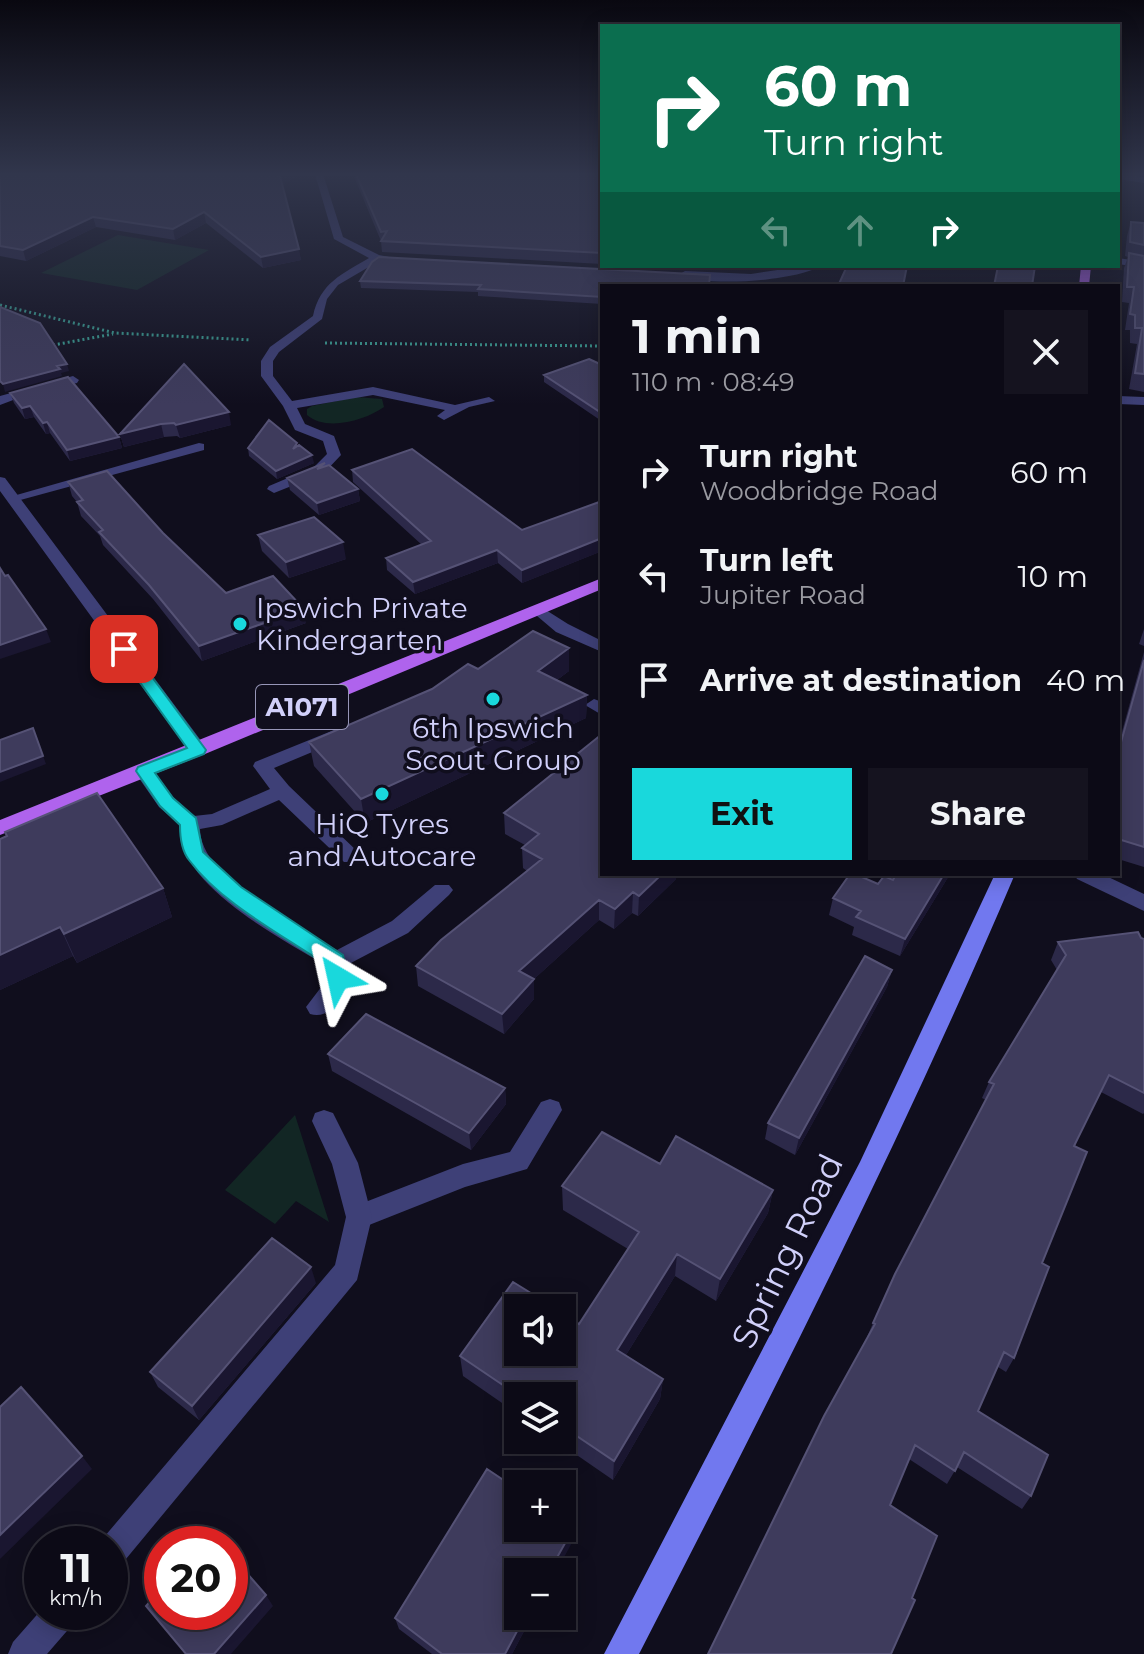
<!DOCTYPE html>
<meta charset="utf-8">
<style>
:root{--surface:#0c0a16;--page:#15131f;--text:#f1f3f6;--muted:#9a9aa1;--line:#2c2b35;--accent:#19d8dc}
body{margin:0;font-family:Montserrat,sans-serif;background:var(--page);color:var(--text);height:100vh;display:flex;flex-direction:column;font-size:30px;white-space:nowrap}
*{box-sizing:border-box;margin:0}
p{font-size:26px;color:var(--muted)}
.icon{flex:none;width:44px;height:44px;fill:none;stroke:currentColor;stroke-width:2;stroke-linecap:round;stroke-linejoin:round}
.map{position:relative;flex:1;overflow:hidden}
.panel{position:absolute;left:600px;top:284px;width:520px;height:592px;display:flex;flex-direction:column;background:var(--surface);border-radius:0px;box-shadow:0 4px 20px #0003,0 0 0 2px var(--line)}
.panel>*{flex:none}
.guide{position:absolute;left:600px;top:24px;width:520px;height:244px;border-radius:0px;box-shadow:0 4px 20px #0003,0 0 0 2px var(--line);background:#0b6e4f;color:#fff;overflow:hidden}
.buttons{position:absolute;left:504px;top:1294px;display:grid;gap:16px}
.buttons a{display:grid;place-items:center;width:72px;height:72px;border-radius:0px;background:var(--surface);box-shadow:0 4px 20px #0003,0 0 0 2px var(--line);font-size:40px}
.speed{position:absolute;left:24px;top:1526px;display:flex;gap:16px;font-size:40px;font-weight:700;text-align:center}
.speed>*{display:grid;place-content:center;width:104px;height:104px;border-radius:50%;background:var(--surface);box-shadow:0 4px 20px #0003,0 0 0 2px var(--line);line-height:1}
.speed small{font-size:20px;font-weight:400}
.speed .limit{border:12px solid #d22;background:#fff;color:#111}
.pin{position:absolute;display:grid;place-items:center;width:68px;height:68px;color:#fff;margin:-34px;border-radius:16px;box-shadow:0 4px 12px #0006}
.me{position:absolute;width:88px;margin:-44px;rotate:324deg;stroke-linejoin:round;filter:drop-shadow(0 0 6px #0008)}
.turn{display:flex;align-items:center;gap:28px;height:168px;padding:0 32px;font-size:36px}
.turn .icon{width:104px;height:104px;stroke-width:2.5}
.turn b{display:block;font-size:56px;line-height:68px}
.lanes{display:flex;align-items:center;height:76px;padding:0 32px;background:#0003;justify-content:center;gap:40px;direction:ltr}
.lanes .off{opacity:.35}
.round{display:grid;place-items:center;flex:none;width:84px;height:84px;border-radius:0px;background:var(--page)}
.summary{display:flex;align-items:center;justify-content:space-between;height:136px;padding:0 32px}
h1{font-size:48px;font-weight:700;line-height:60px}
.button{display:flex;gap:16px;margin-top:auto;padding:16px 32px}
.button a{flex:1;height:92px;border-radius:0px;background:var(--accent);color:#111;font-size:32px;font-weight:700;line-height:92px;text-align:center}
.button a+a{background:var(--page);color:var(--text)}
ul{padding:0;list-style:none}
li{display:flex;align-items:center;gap:24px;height:104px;padding:0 32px}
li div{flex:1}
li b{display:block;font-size:30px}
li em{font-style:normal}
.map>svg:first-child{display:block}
.green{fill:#122624}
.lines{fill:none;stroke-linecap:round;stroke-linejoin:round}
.path{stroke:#3aa395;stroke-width:3;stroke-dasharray:2 3;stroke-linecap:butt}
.lane{fill:#3e4077;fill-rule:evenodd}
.street{fill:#3e4077;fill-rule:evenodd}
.secondary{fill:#7178ef;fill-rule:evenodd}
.primary{fill:#af63ed;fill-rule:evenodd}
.wall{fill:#2c2949}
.shaded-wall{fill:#1a1630}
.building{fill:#3e3b5c;stroke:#555275;stroke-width:2}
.route{fill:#19d8dc;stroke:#108c8f;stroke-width:2}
.poi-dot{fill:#19d8dc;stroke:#100e1d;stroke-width:3}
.labels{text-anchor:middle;stroke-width:7;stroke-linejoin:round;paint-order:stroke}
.shield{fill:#100e1d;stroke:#9796b8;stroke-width:2}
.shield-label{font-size:26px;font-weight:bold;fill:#d1d0fa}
.poi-label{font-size:28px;fill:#d1d0fa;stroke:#100e1d}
.near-street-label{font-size:34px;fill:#d1d0fa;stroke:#100e1d}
</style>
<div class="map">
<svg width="1144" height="1654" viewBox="0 0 1144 1654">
<rect width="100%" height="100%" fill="#100e1d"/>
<path class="green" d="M118 235 209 250 137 290 41 273Z
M356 397 382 399 384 407C366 420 326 432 307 415V409L312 406Z
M295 1115 329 1222 296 1201 275 1224 225 1190Z"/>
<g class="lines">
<path class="path" d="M0 305 115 333 251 340
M325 343 602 346
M48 346 113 334"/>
<path class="lane" d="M1118 174 1144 177V183L1118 179Z
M199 443 204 444V450L13 502 6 498Z
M594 699 602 702V715L585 705Z
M334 730 343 736 341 740 274 768 289 786 358 852 361 857 358 862H344L279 800 222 825 200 829C200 878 298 927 337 950L392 921 435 885H449L453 890 449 895 408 933 347 965C348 985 335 1022 310 1014L306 1007 322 986 325 965C281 938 176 885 180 825L159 807 134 771 144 765 151 767 173 797 194 816 212 814 270 789 253 766 255 762Z
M550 1099 559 1102 562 1110 527 1169 465 1187 359 1229 350 1226 346 1217 350 1208 463 1164 510 1152 541 1102Z"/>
<path class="street" d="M315 174H323L343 237 379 255 410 261 405 264 379 261 338 285 327 299 322 319 279 352 273 361V376L292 401 373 387 455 405 489 397 495 401 469 407 444 420 437 416 445 410 373 395 297 408 305 424 334 436 341 455 324 473 274 493 267 489 269 486 314 467 327 454 323 441 295 430 283 406 261 376V361L270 347 313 316C320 283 342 274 369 258L334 239Z
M1118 258 1144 262V268L1118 264Z
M805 266H820C798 281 701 288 680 274L685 271 751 274Z
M73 376 79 380 77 383 29 394 0 405V396Z
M1118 396 1144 397V405L1118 404Z
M0 477 5 478 205 746 207 750 205 754H191L0 491Z
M538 605 568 624 602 641V652L556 632 530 610Z
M1074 874H1102L1144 894V911L1077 879Z
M324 1110 333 1113 358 1163 372 1217 357 1280 121 1565 110 1570V1544L99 1543 335 1265 346 1217 332 1164 312 1121 315 1113Z
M42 1609V1612H78L73 1624 47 1654H8L13 1642Z"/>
<path class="secondary" d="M995 874H1015C902 1140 771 1397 639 1654H604L860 1162Z"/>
<path class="primary" d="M1081 266H1091L1089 286H1079Z
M602 578V589L205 754 0 835V820Z"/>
</g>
<path class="wall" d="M0 174H300L282 185 301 260 263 268 206 223 175 240 96 227 26 261 0 256Z
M353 174H602V264L382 252 381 241Z
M1131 222 1144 223V392L1129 389 1137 344 1130 343V330H1125L1129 303 1122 302 1124 268 1128 257 1125 256 1127 236Z
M644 266H711L710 269Z
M360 281 602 286V304L478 296V292L361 288Z
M184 364 231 425 180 438 177 436 164 437 124 447 120 434Z
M602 365V419L600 420 544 382V375Z
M10 393 119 437 122 448 70 461 50 433 46 434 34 417 25 419 14 403Z
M297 443V446L314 463 277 479 249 456 248 448Z
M326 466 358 489 360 501 319 515 290 490 287 478Z
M352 470 522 530 602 501V551L522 583 498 563 415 594 387 570 386 558 422 545 353 482Z
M68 482 163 533 226 593 306 623 202 661 153 599 103 545 100 536 81 516 77 502 72 496Z
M258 535 346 559 289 578 262 551Z
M1144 629V646L1139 644Z
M569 648V671L557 680 587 695 586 718 365 823 314 766 309 742 478 669Z
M1144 652V867L1118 859V746Z
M602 734V874H676V879L638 916 632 913 614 929 599 920 534 979V999L504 1034 418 986 416 966 527 871 523 868 522 848 525 845 505 834 504 813Z
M0 839 163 888 172 917 77 963 73 956 0 990Z
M950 874 900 956 852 935 854 927 829 915 833 898 893 880Z
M1141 938 1144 939V1113L1143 1114 1101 1092 1074 1146 1014 1358 1006 1372 998 1367 978 1411 1031 1496 1022 1509 957 1467 947 1484 909 1459 890 1505 867 1337 873 1323 986 1100 982 1098 989 1082 1057 970 1051 960 1058 942Z
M892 970 887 987 795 1155 765 1139 768 1123Z
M328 1054 505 1088 506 1104 471 1150 332 1071Z
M660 1164 773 1190 768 1213 716 1301 675 1276 626 1355 663 1379 660 1399 613 1480 555 1440H562V1396H518V1414L463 1376 460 1356 579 1324 628 1249 563 1210 562 1186Z
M316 1283 199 1420 158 1387 150 1372Z
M574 1527V1539L518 1616H532L512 1654H432L399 1629 395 1618Z"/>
<path class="shaded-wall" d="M283 174H300L281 186 280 176Z
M204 212 206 223 175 240 173 229Z
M93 217 96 227 26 261 23 250Z
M299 249 301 260 263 268 261 257Z
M67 364 69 371 61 373 62 376 5 392 3 384Z
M30 406 34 417 25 419 22 408Z
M229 412 231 425 180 438 176 425Z
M47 422 50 433 46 434 43 423Z
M161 424 164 437 124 447 120 434Z
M119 437 122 448 70 461 67 450Z
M312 455 314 463 277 479 276 471Z
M358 489 360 501 319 515 317 503Z
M602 538V551L522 583V570Z
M343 542 346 559 289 578 286 562Z
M497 550 498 563 415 594 413 582Z
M304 609 306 623 202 661 199 646Z
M46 629 51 642 0 659V645Z
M569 648V671L538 694V671Z
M587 695 586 718 365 823 361 799Z
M33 728 46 764 0 782V772Z
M662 874H676V879L638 916 639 896Z
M944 874H950L900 956 905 939Z
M163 888 172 917 77 963 64 934Z
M633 892 632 913 614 929 615 909Z
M599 900V920L534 979V999L504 1034 502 1014 519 971Z
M60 927 73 956 0 990V955Z
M892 970 887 987 795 1155 799 1138Z
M505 1088 506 1104 471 1150 469 1133Z
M773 1190 768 1213 716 1301 720 1279Z
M677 1254 675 1276 616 1371 617 1350Z
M311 1267 316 1283 199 1420 192 1406Z
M663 1379 660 1399 613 1480 614 1461Z
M82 1456 92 1469 0 1559V1535Z
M574 1527V1539L556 1572H549Z
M266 1595 273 1606 231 1654H214Z
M525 1616H532L512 1654H505Z"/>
<path class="building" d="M0 174H283L280 176 299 249 261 257 204 212 173 229 93 217 23 250 0 246Z
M356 174H602V253L381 241 387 231 381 232Z
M1131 222 1144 223V245L1130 242Z
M1129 253 1144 256V374L1135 373 1142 328H1135V315L1130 314 1134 287H1127Z
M379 257 710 275 709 286H602V297L478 289 481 285 360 281 372 262Z
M847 266H907L903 286H838Z
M998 266H1035L1032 286H994Z
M0 307 40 323 67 364 57 366 60 369 3 384 0 381Z
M589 359 602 365V411L600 412 544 375Z
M184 364 229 412 176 425 174 423 161 424 120 434Z
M68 377 119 437 67 450 47 422 43 423 30 406 22 408 10 393Z
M269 420 297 443 293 449 299 445 312 455 276 471 248 448Z
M412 449 522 530 602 501V538L522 570 497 550 413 582 386 558 431 541 352 470Z
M325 463 317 469 329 465 358 489 317 503 287 478Z
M107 471 163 533 226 593 273 576 304 609 199 646 149 585 99 532 103 530 77 502 83 500 68 482Z
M314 517 343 542 286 562 258 535Z
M0 568 5 576 8 575 46 629 0 645Z
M533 631 569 648 538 671 587 695 361 799 309 742 432 689 468 664 478 669Z
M1144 660V847L1118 839V753Z
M33 728 43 756 0 772V740Z
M602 734V874H662L639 896 633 892 615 909 599 900 519 971 534 979 502 1014 416 966 441 940 542 859 522 848 539 834 504 813Z
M97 793 163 888 64 934 60 927 0 955V839L7 836 5 832Z
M850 874H855L878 884 884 876 893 880 896 874H944L905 939 856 917 861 911 833 898Z
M1138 932 1141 938 1144 939V1093L1109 1075 1074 1146 1087 1152 1042 1263 1049 1267 1014 1358 1004 1352 978 1411 1048 1455 1031 1496 964 1452 955 1471 915 1445 890 1505 937 1536 912 1598 915 1600 891 1654H708L824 1416 875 1324 873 1323 895 1274 994 1084 989 1082 1066 955 1058 942Z
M865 956 892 970 799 1138 768 1123Z
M366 1014 505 1088 469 1133 328 1054Z
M602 1132 660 1164 676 1136 773 1190 720 1279 677 1254 617 1350 663 1379 614 1461 562 1426V1396H519L460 1356 513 1282 555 1308H518V1352H562V1313L579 1324 639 1232 562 1186Z
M272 1238 311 1267 192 1406 150 1372Z
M21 1387 82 1456 0 1535V1407Z
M487 1469 518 1490V1528H562V1519L574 1527 549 1572H518V1616H525L505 1654H442L395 1618Z
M213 1534 221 1544H203Z
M230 1554 266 1595 214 1654H186L146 1606 162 1588V1612H230Z"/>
<linearGradient id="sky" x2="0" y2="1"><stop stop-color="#090810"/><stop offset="0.43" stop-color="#31364c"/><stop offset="1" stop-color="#31364c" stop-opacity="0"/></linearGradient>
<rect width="1144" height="405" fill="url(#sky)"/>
<path class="route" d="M124 645 129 646 206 750 204 754 155 773 173 798 196 818 203 852 241 887 343 955 348 978 345 984H331L326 965C281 934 222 904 189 860 181 850 180 837 180 825L160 806 136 771 138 767 187 748 116 649Z"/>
<g class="poi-dot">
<circle cx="240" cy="624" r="8"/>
<circle cx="493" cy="699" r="8"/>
<circle cx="382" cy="794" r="8"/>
</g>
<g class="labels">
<rect class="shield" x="256" y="685" width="92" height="44" rx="6"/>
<g class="shield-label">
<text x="302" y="716">A1071</text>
</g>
<g class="poi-label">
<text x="256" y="618" text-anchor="start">Ipswich Private<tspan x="256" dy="32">Kindergarten</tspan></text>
<text x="493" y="738">6th Ipswich<tspan x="493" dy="32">Scout Group</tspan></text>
<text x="382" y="834">HiQ Tyres<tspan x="382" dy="32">and Autocare</tspan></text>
</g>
<g class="near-street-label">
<text transform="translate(787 1251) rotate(-64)" y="12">Spring Road</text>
</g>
</g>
</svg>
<div class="buttons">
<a><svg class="icon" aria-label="sound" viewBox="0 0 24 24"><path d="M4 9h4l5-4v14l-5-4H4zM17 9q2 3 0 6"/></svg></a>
<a><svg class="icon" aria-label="layers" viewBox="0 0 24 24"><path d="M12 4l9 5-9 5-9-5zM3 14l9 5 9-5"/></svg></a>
<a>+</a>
<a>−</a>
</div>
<div class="speed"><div>11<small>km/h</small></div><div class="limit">20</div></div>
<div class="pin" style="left:124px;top:649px;background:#d93025"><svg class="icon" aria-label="arrive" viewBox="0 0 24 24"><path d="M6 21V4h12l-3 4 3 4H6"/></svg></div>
<svg class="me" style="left:338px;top:978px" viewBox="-20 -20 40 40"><path d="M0-17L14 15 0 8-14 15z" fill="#19d8dc" stroke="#fff" stroke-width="4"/></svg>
<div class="guide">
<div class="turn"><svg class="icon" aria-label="right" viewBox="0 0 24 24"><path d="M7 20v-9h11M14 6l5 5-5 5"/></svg><div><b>60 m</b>Turn right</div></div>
<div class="lanes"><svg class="icon off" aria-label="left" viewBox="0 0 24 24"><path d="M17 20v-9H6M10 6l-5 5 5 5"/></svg><svg class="icon off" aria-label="ahead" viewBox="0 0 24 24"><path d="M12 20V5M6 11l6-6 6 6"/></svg><svg class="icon" aria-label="right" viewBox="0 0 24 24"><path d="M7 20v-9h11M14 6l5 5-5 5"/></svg></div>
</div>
<section class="panel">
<div class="summary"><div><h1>1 min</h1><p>110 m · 08:49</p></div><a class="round"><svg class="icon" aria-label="close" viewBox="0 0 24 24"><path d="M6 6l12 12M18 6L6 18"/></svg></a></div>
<ul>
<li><svg class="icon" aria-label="right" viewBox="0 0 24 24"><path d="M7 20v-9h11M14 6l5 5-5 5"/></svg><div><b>Turn right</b><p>Woodbridge Road</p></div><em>60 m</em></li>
<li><svg class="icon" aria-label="left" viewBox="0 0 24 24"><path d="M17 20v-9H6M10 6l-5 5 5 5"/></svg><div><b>Turn left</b><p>Jupiter Road</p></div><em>10 m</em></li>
<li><svg class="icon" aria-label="arrive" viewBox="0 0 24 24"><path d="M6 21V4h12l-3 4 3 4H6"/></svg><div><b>Arrive at destination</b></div><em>40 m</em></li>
</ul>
<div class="button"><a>Exit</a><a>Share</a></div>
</section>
</div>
